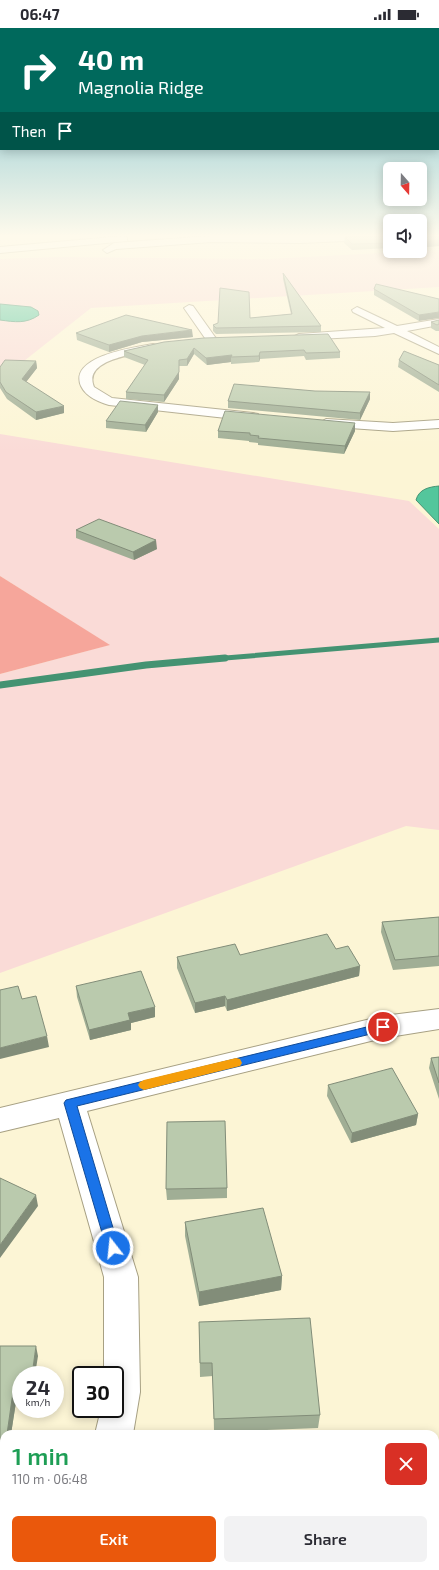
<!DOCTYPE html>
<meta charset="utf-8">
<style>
:root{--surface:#fff;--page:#f2f2f3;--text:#2b2b33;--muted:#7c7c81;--accent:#ea580c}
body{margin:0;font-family:"Exo 2",sans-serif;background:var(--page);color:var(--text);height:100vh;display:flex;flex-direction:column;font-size:15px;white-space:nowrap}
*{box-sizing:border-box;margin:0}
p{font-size:13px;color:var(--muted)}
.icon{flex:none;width:22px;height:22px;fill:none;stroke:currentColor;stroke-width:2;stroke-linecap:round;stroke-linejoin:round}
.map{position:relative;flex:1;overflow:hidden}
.sheet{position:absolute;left:0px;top:1402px;width:439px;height:140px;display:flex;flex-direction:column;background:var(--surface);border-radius:12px 12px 0 0;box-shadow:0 2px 10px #0003}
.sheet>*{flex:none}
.guide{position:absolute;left:0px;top:0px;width:439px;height:122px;box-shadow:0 2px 10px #0003;background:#00695c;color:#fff;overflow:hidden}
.needle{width:26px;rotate:160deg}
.buttons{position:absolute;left:383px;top:134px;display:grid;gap:8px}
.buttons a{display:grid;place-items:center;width:44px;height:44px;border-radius:6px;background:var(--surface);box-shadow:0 2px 10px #0003;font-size:20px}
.speed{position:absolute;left:12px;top:1338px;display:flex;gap:8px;font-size:20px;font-weight:700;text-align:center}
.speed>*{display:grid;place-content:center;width:52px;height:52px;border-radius:50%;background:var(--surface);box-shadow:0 2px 10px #0003;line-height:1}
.speed small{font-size:10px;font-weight:400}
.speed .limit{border:2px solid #111;border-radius:6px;background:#fff;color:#111}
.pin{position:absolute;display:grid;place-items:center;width:34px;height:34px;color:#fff;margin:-17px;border:2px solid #fff;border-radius:50%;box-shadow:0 1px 4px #0007}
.me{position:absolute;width:44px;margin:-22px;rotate:344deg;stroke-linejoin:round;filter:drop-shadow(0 0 3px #0008)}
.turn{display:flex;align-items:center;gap:14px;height:84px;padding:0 12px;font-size:18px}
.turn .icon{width:52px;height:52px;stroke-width:2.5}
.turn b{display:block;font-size:28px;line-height:34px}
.then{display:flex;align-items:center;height:38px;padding:0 12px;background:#0003;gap:8px;font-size:15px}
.round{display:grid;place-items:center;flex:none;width:42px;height:42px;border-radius:6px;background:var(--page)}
.summary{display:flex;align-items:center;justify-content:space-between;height:68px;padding:0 12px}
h1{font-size:24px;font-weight:600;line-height:30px;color:#1e9e55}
.cta{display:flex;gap:8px;margin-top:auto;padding:8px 12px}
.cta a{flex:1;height:46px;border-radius:6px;background:var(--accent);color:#fff;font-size:16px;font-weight:600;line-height:46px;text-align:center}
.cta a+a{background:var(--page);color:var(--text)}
.status{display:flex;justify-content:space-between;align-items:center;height:28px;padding:0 20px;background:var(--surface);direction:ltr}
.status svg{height:11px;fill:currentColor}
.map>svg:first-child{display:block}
.green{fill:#fadbd7}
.forest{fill:#f6a69b}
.water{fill:#54c69c;stroke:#449372}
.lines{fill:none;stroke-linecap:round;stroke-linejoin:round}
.stream-far1{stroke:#449372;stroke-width:5}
.stream{stroke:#449372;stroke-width:7}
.minor-casing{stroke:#a7a083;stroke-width:2}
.minor{fill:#fff;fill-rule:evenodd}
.wall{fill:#a0ae95}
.shaded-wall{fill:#828d79}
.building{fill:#bacaad;stroke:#828d79}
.route{fill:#1a73e8;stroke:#114b97}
.slow{fill:#f59e0b}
</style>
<div class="status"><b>06:47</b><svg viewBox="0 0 49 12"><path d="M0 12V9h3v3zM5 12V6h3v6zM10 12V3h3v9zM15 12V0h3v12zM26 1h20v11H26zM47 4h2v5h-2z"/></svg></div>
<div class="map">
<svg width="439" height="1542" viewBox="0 0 439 1542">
<rect width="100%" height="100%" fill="#fcf5d5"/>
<path class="green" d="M439 222V259L91 280 0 352V231L58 229 268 231Z
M0 406 409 473 439 501V802L406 798 0 945V646L109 617 0 548Z"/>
<path class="forest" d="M0 548 110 617 0 646Z"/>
<path class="water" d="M0 276 31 279 38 283 39 287C26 296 15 294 0 292Z
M439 458V496L416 472C419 461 429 459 439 458Z"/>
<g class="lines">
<path class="stream-far1" d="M213 631 439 612"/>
<path class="stream" d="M0 657 146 637 225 630"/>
<defs>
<path id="minor" d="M124 208 127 209V213L0 225V219Z
M211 208H390V211L300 215 211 214 116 221 107 225 103 222 114 215Z
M189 277 193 278 215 309 217 311 215 313H207L184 280Z
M357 279 397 298 439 291V297L407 303 439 319V326L394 305 375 308 299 312 293 309 299 306 385 300 353 284 352 282Z
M153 316 157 317 159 319 157 321C140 326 82 330 94 359L112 370 253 385 258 386 259 389 258 392 253 393 109 377C99 374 86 369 81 358 68 328 136 319 153 316Z
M326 391 393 395 439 392V400L393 403 321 398 319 395Z
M439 981V1001L383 1010 87 1083 138 1249 140 1364 133 1406H95L101 1381H115V1347H104V1249L59 1090 0 1104V1080L383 988Z
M55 1538H95L93 1542H53Z"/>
</defs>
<use href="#minor" class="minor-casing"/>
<use href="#minor" class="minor"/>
</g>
<path class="wall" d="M390 208V220L352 222 344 215 345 209Z
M420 208H439V218L420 219Z
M283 245 321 298V304L216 306 213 303V297L250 290 291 286 283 251Z
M374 261 439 271 419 293 374 267Z
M439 292V303H436L431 300V294Z
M76 305 193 309 142 314 109 324 77 312Z
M164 314 340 324V330L306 332 304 328 260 331 259 334 231 336V334L207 337 194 326 187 338H179V351L164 374 126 371V364L145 337 124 329V323Z
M399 332 439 337V364L398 339Z
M36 333 37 340 26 354 64 385 36 392 7 371 0 360V339Z
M370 371 360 392 228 380V373Z
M158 377V384L146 404 106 400V393Z
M218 403H355L344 426 258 417V415L249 414V413L218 410Z
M76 502 157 521 134 532 76 510Z
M439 889V938L393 942 381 904 382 894Z
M336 921 360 938 359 948 227 983 225 978 195 985 177 940V929L240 927Z
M76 958 155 989 131 995V1002L90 1012 77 969Z
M439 1029V1071L429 1040 431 1030Z
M328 1057 418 1086 416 1097 351 1115 327 1068Z
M227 1160V1170L167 1172 166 1161Z
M185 1194 282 1248 281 1262 199 1278 185 1208Z
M199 1294 320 1387 318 1400 214 1404 213 1348 200 1349Z
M0 1318 38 1328 21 1347V1374H16L11 1406H4V1421H0Z
M175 1538H276L275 1542H175Z"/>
<path class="shaded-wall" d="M439 212V218L427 219V214Z
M439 284V290L419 293V287Z
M192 302 193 309 142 314 109 324V317L142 308Z
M194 320V326L187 338V331Z
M260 324V331L259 334V328Z
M232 327 231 329V334L207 337 206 330Z
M179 332V351L164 374V367Z
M36 333 37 340 23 358 22 351Z
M370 364V371L360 392V385Z
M158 377V384L146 404 145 397Z
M64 378V385L36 392V384Z
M355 395V403L344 426 345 418Z
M156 512 157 521 134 532 133 524Z
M360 938 359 948 227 983V972Z
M225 968V978L195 985V975Z
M155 979V989L131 995V1002L90 1012 89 1002 128 985Z
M47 1008 49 1019 0 1031V1020Z
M418 1086 416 1097 351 1115 352 1105Z
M36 1167 38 1178 0 1230V1217Z
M282 1248 281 1262 199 1278V1264Z
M36 1318 38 1328 35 1347H32Z
M13 1364 16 1374 11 1406H7Z"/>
<path class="building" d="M368 208H390V215L352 216 345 209Z
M420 208H439V212L420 214Z
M283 245 321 298 216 300 213 297 218 295 220 260 249 264 250 290 292 286Z
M376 256 439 271V284L419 287 374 261Z
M126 287 192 302 142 308 109 317 76 305Z
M439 292V296L437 297 431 294Z
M328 306 340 324 306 325 304 322 260 324 259 328 231 329 232 327 206 330 194 320 187 331 179 332V344L164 367 126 364 148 332 124 323 164 314 204 310Z
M404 323 439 337V357L399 332Z
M5 332 36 333 22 351 64 378 36 384 6 364 0 354V339Z
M234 356 315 363 370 364 360 385 228 373Z
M120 373 158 377 145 397 106 393Z
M225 383 355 395 345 418 258 410 259 408 250 407V405L218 403Z
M99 491 156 512 133 524 76 502Z
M439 889V928L395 932 382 894Z
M327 906 336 921 348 918 360 938 227 972 225 968 195 975 177 929 235 916 240 927Z
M141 943 155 979 128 985 130 992 89 1002 76 958Z
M18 958 22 971 36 968 47 1008 0 1020V962Z
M439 1029V1055L431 1030Z
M392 1040 418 1086 352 1105 328 1057Z
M225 1093 227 1160 166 1161 167 1094Z
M0 1150 36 1167 0 1217Z
M263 1180 282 1248 199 1264 185 1194Z
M310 1290 320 1387 214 1391 212 1335H200L199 1294Z
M0 1318H36L32 1347H21V1365L13 1364 7 1406H4V1412H0Z
M188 1538H275V1542H211Z"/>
<linearGradient id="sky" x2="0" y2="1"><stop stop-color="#6dbbca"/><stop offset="0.49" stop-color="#fefaec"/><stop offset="1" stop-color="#fefaec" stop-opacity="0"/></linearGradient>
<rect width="439" height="424" fill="url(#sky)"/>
<path class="route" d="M383 995 387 996 389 999 387 1002 77 1078 119 1220 117 1225 113 1227 108 1225 64 1075 66 1072Z"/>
<path class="slow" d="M236 1030 240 1031 242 1035 240 1038 144 1062 140 1060 138 1057 140 1054 144 1052Z"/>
</svg>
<div class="buttons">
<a><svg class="needle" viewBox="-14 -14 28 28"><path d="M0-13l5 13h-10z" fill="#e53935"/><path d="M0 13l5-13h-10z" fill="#7c7c81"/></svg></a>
<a><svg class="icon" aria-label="sound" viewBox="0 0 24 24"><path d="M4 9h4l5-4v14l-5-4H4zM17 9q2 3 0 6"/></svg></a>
</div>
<div class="speed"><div>24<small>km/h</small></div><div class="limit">30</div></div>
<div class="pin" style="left:383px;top:999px;background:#d93025"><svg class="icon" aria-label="arrive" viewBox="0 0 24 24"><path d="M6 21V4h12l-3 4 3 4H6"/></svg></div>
<svg class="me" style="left:113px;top:1220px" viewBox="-20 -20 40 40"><circle r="17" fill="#1a73e8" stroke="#fff" stroke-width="3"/><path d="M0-11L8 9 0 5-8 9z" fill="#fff"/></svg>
<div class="guide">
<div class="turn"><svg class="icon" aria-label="right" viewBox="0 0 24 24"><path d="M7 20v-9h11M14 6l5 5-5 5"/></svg><div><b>40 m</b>Magnolia Ridge</div></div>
<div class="then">Then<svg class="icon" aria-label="arrive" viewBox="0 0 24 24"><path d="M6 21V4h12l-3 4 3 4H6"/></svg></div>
</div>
<section class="sheet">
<div class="summary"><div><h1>1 min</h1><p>110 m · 06:48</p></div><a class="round" style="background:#d93025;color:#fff"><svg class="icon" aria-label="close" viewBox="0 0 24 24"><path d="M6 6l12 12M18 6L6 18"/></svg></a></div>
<div class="cta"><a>Exit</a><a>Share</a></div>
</section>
</div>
